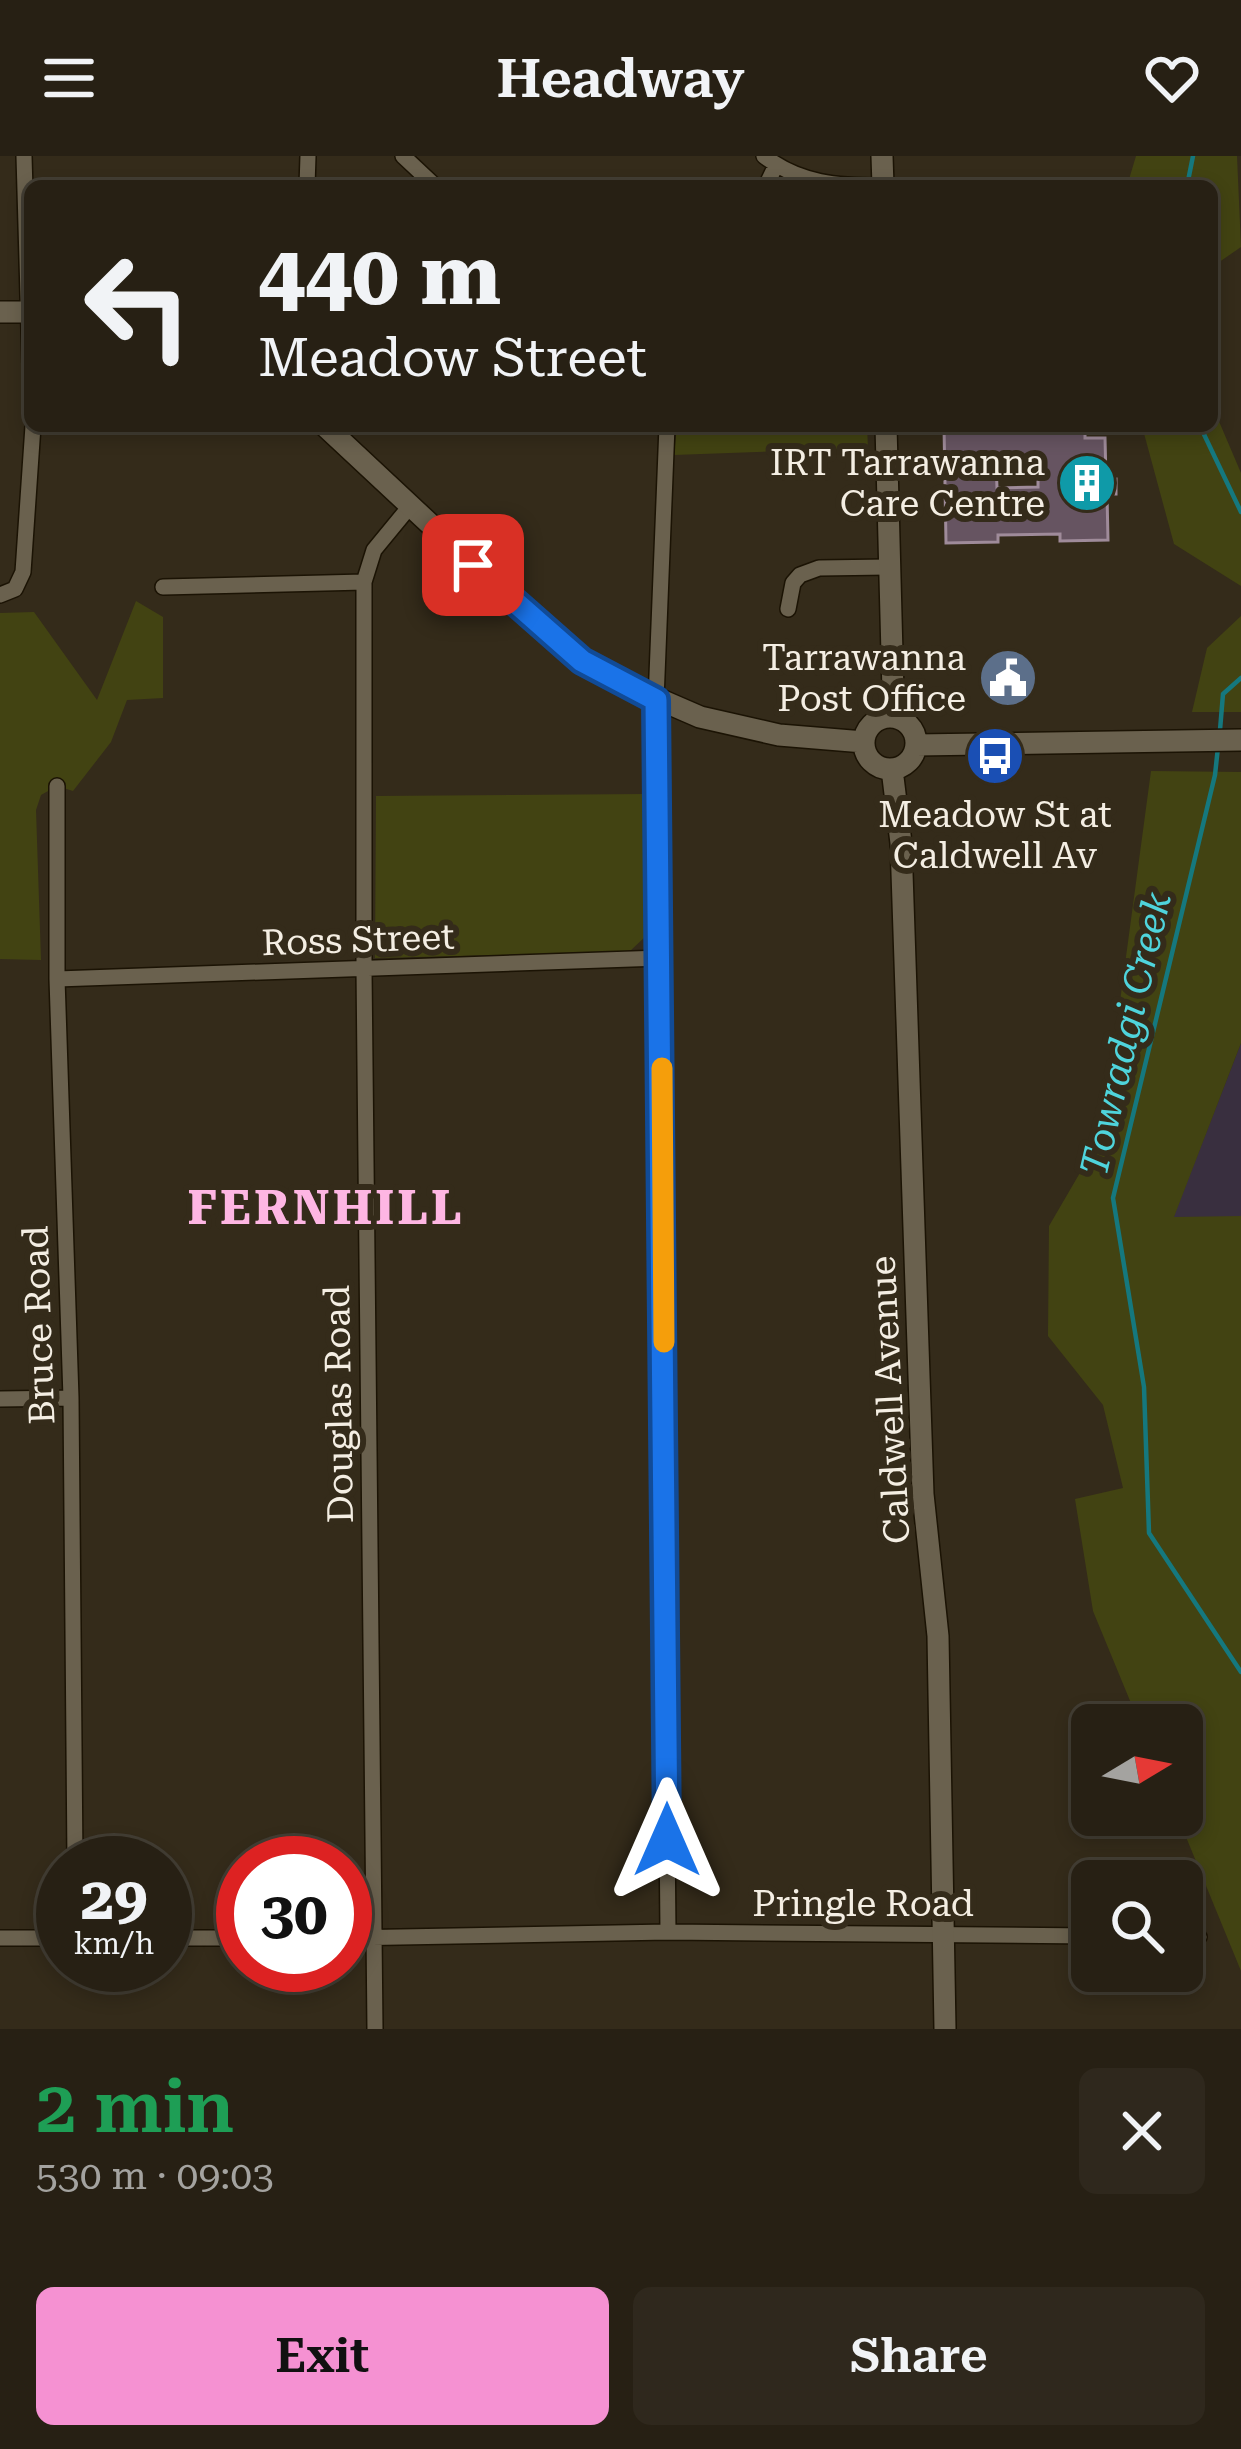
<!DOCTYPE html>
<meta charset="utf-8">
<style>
:root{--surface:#272014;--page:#2f281d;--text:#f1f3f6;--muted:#a4a3a0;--line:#433e34;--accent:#f591d2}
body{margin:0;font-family:"Roboto Serif",serif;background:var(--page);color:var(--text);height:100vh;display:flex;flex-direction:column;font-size:45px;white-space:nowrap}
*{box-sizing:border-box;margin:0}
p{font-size:39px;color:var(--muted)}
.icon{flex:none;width:66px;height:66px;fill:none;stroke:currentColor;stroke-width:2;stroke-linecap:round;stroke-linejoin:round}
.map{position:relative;height:1873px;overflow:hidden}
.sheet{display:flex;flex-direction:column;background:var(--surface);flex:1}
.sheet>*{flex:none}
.hud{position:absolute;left:24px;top:24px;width:1194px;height:252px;border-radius:18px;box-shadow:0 6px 18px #0003,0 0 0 3px var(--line);background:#272014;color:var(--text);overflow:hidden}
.needle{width:78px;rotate:80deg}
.controls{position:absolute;left:1071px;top:1548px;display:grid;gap:24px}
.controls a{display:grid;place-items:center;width:132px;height:132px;border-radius:18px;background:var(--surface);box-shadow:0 6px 18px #0003,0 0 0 3px var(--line);font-size:60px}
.speed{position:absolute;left:36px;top:1680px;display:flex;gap:24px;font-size:60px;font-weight:700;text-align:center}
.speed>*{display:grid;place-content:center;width:156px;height:156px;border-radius:50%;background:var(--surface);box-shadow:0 6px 18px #0003,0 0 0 3px var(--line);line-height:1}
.speed small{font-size:30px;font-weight:400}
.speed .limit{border:18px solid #d22;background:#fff;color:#111}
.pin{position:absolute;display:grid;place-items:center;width:102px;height:102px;color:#fff;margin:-51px;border-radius:24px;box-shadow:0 6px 18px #0006}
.me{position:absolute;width:132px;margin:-66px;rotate:0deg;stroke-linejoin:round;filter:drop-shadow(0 0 9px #0008)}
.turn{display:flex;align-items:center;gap:42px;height:252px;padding:0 36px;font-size:54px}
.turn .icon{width:156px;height:156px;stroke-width:2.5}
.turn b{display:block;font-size:84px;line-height:102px}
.round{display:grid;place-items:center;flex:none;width:126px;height:126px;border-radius:18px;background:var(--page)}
.head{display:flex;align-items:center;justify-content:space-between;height:204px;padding:0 36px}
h1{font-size:72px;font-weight:600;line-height:90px;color:#1e9e55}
.cta{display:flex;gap:24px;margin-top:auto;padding:24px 36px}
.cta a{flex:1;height:138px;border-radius:18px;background:var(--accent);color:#111;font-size:48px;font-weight:600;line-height:138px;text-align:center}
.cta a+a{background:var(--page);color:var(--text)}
header{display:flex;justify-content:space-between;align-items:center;height:156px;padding:0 36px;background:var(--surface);font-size:54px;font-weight:600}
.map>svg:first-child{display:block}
.education{fill:#392f3f}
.green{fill:#424312}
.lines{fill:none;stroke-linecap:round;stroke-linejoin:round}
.stream{stroke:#15787e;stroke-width:4.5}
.building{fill:#665461;stroke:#9f8b9a;stroke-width:3;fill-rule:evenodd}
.minor-casing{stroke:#1b1304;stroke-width:18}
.secondary-casing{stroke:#1b1304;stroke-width:24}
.minor{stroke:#6a614e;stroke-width:15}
.secondary{stroke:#6a614e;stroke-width:21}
.route-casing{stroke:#114b97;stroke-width:30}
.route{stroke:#1a73e8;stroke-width:21}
.slow{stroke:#f59e0b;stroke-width:21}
.labels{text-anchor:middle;stroke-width:12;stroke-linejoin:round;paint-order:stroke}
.poi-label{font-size:36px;fill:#f4eee3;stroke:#342b1a;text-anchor:end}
.street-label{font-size:36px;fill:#f4eee3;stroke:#342b1a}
.water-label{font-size:39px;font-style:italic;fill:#4fd4dc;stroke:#342b1a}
.district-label{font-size:48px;font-weight:bold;letter-spacing:3px;fill:#feb6e3;stroke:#342b1a}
</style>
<header><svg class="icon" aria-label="menu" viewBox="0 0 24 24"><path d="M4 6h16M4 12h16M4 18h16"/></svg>Headway<svg class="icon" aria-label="heart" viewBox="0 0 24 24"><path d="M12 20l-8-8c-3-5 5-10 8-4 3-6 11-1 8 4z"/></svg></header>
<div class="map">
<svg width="1241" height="1873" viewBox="0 0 1241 1873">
<rect width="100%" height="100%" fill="#342b1a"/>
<path class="education" d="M1241 887V1456L1173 1062Z"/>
<path class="green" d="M1136 0H1237L1241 91 1212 111V30H1127Z
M1212 249 1241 317V430L1174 388 1142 270H1212Z
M677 270H867L868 292 674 299Z
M136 445 163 461V542L127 544 111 586 73 635 57 630 41 639 36 654 41 804 0 803V457L34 456 97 544Z
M1241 460V556H1192L1207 492Z
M1151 615 1241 616V887L1174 1061 1241 1060V1815L1177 1659H1182V1569H1140L1093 1455 1075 1343 1123 1332 1103 1249 1048 1180 1049 1070 1102 979Z
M647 638 646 780 629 796 375 802 376 640Z"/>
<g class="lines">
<path class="stream" d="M1187 30 1193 0
M1200 270 1241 356
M1220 574 1223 538 1241 522
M1218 591 1215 619 1113 1042 1144 1231 1149 1377 1241 1516"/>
</g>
<path class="building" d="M944 270H1085V282H1105L1106 323H1116V338H1107L1108 384 1060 385V378L998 379V386L946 387ZM996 304H1038V331L997 332Z"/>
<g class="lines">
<defs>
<path id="minor" d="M24 0 30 208
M403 0 435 30
M764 0C800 28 838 30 883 30
M307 30 308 0
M766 30 776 9
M667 270 656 544 668 1776
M163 431 364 426
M0 439 15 433 23 416 33 270
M788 453 793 427 800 419 819 412 888 411
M57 630V823L71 1242 75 1707
M57 823 661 802
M0 1243 71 1242
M1182 1781H1199
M0 1782H63
M165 1782H243
M345 1782 668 1776 1092 1780
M375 1873 364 813V426L374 394 411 349"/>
<path id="secondary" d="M882 0 883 30
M0 156H30
M325 270 551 481 610 522 700 561 779 579 864 586
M886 270 893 536 889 561
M864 587a26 26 0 1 1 52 0a26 26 0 1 1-52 0Z
M916 589 1241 584
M892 613 901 687 923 1338 938 1480 945 1873"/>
</defs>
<use href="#minor" class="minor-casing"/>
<use href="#secondary" class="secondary-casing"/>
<use href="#minor" class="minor"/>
<use href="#secondary" class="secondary"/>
</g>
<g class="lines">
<defs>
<path id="route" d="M473 409 582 505 656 544 667 1684"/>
</defs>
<use href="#route" class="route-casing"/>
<use href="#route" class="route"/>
<path class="slow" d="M662 912 664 1186"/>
</g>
<defs>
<symbol id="building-disc" viewBox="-11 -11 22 22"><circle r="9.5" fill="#0f9aa8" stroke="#342b1a"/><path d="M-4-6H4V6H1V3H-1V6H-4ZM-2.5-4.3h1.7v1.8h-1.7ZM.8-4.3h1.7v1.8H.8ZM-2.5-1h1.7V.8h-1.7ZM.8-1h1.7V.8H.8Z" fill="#fff"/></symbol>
<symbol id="civic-disc" viewBox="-11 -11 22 22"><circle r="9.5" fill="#5c6f8a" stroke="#342b1a"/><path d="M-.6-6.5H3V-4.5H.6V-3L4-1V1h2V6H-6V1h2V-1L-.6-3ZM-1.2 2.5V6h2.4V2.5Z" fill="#fff"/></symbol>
<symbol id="bus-disc" viewBox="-11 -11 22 22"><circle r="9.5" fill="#1a4fb4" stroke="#342b1a"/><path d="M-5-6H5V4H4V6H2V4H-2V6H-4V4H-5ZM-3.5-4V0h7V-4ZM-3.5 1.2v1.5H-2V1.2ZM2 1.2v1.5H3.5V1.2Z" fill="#fff"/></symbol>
</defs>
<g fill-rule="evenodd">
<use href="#building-disc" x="1054" y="294" width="66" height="66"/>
<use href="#civic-disc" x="975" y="489" width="66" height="66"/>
<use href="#bus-disc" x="962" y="567" width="66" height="66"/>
</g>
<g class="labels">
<g class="poi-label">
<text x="1045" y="319">IRT Tarrawanna<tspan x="1045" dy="41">Care Centre</tspan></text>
<text x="966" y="514">Tarrawanna<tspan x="966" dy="41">Post Office</tspan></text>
<text x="995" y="671" text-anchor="middle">Meadow St at<tspan x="995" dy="41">Caldwell Av</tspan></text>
</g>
<g class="street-label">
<text transform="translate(358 783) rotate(-2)" y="13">Ross Street</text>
<text transform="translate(38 1169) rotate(-92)" y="13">Bruce Road</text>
<text transform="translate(889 1244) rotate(-93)" y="13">Caldwell Avenue</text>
<text transform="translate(338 1248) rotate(-91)" y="13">Douglas Road</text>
<text x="863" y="1760">Pringle Road</text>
</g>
<g class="water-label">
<text transform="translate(1125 878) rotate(-77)" y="14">Towradgi Creek</text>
</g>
<g class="district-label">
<text x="326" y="1068">FERNHILL</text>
</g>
</g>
</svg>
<div class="controls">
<a><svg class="needle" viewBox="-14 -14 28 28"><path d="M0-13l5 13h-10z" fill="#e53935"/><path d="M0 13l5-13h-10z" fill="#a4a3a0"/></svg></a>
<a><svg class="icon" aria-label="search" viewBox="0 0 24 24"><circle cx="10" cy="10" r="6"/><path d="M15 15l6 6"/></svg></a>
</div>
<div class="speed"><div>29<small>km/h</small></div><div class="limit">30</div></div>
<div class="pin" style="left:473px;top:409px;background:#d93025"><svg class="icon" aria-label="arrive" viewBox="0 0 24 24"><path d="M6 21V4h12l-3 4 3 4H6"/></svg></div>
<svg class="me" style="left:667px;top:1684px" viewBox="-20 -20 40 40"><path d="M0-17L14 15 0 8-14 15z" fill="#1a73e8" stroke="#fff" stroke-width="4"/></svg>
<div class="hud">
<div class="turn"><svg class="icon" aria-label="left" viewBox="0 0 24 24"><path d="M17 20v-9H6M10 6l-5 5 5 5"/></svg><div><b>440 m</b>Meadow Street</div></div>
</div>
</div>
<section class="sheet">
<div class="head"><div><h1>2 min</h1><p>530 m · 09:03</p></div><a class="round"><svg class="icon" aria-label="close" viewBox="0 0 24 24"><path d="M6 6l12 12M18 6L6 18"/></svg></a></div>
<div class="cta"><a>Exit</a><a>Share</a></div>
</section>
